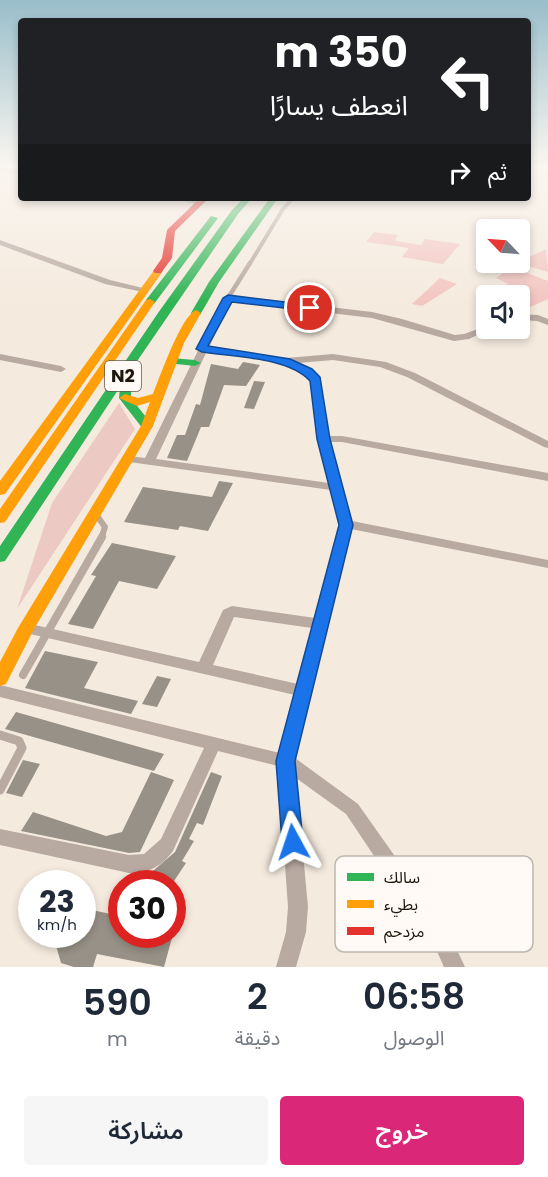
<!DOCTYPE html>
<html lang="ar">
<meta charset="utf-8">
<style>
:root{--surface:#fff;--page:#f6f6f7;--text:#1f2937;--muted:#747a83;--accent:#db2777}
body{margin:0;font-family:Poppins,"Noto Sans Arabic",sans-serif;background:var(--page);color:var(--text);direction:rtl;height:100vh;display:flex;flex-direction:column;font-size:22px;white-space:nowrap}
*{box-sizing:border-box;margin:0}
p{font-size:20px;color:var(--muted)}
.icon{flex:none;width:33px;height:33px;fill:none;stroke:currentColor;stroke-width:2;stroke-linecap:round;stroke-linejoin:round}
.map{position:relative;height:967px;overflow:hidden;direction:ltr}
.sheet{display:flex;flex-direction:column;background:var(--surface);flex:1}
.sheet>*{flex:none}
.banner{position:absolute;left:18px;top:18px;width:513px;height:183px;border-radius:6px;box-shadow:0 3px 9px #0003;direction:rtl;background:#202124;color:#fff;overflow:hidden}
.needle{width:39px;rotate:295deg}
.tools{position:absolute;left:476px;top:219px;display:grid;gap:12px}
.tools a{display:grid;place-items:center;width:54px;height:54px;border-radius:6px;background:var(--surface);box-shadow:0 3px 9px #0003;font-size:30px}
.speed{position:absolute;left:18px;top:870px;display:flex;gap:12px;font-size:30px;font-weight:700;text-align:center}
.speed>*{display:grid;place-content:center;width:78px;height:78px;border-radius:50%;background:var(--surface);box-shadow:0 3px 9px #0003;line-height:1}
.speed small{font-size:15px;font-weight:400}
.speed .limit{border:9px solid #d22;background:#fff;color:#111}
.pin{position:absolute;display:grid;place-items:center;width:51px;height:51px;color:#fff;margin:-26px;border:3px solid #fff;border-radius:50%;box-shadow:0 2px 6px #0007}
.me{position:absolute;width:66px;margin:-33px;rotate:355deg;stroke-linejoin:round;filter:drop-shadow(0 0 4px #0008)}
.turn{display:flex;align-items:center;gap:21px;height:126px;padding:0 24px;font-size:27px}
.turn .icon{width:78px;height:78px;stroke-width:2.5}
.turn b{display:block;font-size:42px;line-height:51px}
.then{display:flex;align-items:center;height:57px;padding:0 24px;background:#0003;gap:12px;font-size:22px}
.eta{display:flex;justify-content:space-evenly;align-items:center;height:102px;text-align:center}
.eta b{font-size:36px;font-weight:600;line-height:42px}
.button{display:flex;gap:12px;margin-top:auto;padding:12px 24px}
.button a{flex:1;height:69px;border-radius:6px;background:var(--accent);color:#fff;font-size:24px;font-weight:600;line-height:69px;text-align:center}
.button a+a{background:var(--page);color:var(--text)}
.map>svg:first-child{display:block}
.green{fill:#edc9c4}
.forest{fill:#f3c6c2}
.building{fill:#989187}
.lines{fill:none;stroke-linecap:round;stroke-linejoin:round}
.lane-far4{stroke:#b8a9a1;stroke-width:4}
.lane-far3{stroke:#b8a9a1;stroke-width:4.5}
.lane-far2{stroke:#b8a9a1;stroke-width:6}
.lane-far1{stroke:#b8a9a1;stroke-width:8}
.lane{stroke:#b8a9a1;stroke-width:9}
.street{fill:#b8a9a1;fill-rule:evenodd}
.fast{fill:#30b455;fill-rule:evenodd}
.slow{fill:#ff9f0a;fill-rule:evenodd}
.jam{fill:#e5322d;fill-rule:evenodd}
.route{fill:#1a73e8;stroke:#114b97;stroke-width:1.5}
.labels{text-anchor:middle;stroke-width:6;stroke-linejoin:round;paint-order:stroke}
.shield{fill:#fffaf5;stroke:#625a52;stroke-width:1.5}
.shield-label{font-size:18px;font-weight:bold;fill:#1e160c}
.key{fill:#fffaf5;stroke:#bcb6af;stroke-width:1.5}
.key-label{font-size:16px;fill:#1e160c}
</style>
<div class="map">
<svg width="548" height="967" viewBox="0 0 548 967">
<rect width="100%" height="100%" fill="#f5eade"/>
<path class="green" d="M119 403 135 429 17 609 52 503Z"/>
<path class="forest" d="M374 232 398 235 395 241 421 245 425 239 460 244 443 264 402 257 409 248 366 242Z
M546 249 548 272 517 263 519 262Z
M512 267 548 281V299L519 312V296L488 295 508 284 496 278Z
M440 278 457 284 422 306 412 304Z"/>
<path class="building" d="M243 362 260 365 246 386 224 385 209 427H201L187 461 167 458 177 435H185L196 404 200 405 211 364 238 369Z
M254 381 265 382 254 409 244 408Z
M219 481 233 483 208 531 180 526 178 530 124 522 143 487 212 497Z
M112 543 176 556 157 589 119 581 93 629 68 624 96 576 91 575Z
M45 651 98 662 84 688 138 701 131 714 25 688Z
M157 676 171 679 157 707 142 704Z
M16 712 164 754 154 771 5 729Z
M23 760 40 764 22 797 6 793Z
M151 772 174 780 140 852 129 853 21 831 33 812 106 836 122 832Z
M211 772 222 776 203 825 197 823 189 839 194 841 182 861 186 863 172 884H162L147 876 175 852Z
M82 908 111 914 122 920V934H173L164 967 97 954 93 967H74L61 963 55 942 58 934H82Z"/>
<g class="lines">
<path class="lane-far4" d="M249 265 283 209 293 198"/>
<path class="lane-far3" d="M228 298 250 263"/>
<path class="lane-far2" d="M95 513 105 527 101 539"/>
<path class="lane-far1" d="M23 675 102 537"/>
<path class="lane" d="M0 735 19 741 22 748 0 790"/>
<path class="street" d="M0 166 21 171V175L0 170Z
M172 198H186L204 203 200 205Z
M0 240 110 280 147 289 143 292 105 284 0 245Z
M228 295 372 312 402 319 455 335 464 334 486 326V328H492L469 339 454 341 372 318 231 301 209 347 286 358 333 354 386 362 415 373 548 441V448L544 447 407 377 380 367 333 360 298 363 312 370 321 380 328 436H342L548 473V481L342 442H330L352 521 548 560V568L351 529 295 758 358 804 449 933 465 967H444L435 947 346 814 296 778 308 907 306 932 296 967H276L286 932 288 907 278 766 218 751 173 851C162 866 148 874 129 873L0 845V829L129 855 144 854 161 839 204 748 0 697V685L280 753 295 695 26 633 21 632 19 628 21 624 26 623 199 662 223 610 232 606 315 618 340 524 331 490 129 462 123 459 129 456 145 458 224 298ZM206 353C239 357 287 357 311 381L317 439 329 483 156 459ZM234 617 312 628 298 684 213 665Z
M519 314 538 315 548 319V325L537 321 519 320Z
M0 354 61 366 66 369 61 372 0 360Z"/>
<path class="fast" d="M244 198H252L238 214 131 370V398L153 426 151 429H143L119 398 120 387 5 561 0 562V546L158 313 232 210Z
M270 198H278L219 282 200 315H192L191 313 209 282Z
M211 216 218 218 154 304H146V300Z
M171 358 195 360 201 363 195 366 167 363V359Z"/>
<path class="slow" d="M155 269 163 271 5 494 0 495V481Z
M150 299 155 302 5 522 0 523V509L146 300Z
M196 310 201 313 184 343 153 426 34 629 6 684 0 686V662L18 628 141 426 150 402 137 406 119 398 125 394 138 398 153 394C160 377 181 316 196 310Z"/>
<path class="jam" d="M200 198H209L175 231 172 258 161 273H155L153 271 162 258 167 230Z"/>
</g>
<linearGradient id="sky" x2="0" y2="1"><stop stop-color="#99beca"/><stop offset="0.55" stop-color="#faf6f0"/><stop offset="1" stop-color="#faf6f0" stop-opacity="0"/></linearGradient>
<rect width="548" height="302" fill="url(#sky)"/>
<path class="route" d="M228 295 310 305 316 308 310 311 232 302 208 346 290 359 312 369 320 377 330 439 353 525 295 761 303 842 300 849 293 851 285 849 282 842 276 761 339 525 317 439 310 381C288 357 233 357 202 352L196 349 223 298Z"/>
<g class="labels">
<rect class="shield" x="105" y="361" width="36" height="30" rx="4.5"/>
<g class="shield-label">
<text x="123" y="382">N2</text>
</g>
</g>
<rect x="335" y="856" width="198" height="96" rx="9" class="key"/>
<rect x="347" y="873" width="27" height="8" fill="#30b455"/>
<rect x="347" y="900" width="27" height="8" fill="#ff9f0a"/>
<rect x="347" y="927" width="27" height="8" fill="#e5322d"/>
<g class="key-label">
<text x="384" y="883">سالك</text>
<text x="384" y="910">بطيء</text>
<text x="384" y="937">مزدحم</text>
</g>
</svg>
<div class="tools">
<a><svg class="needle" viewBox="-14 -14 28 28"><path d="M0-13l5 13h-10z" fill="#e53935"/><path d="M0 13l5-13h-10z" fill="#747a83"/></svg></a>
<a><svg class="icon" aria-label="sound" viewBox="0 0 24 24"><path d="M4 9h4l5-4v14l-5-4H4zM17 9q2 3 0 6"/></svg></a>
</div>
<div class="speed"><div>23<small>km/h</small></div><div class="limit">30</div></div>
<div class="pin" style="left:310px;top:308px;background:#d93025"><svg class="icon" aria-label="arrive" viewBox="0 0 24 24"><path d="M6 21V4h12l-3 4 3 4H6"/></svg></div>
<svg class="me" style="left:293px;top:842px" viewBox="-20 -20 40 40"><path d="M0-17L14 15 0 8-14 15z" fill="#1a73e8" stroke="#fff" stroke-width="4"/></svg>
<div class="banner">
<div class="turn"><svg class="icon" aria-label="left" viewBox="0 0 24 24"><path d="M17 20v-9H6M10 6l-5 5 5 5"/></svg><div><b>350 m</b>انعطف يسارًا</div></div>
<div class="then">ثم<svg class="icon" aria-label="right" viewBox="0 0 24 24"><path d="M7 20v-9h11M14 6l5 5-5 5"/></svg></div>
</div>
</div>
<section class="sheet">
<div class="eta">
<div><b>06:58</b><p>الوصول</p></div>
<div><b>2</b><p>دقيقة</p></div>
<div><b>590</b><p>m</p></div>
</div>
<div class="button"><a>خروج</a><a>مشاركة</a></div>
</section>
